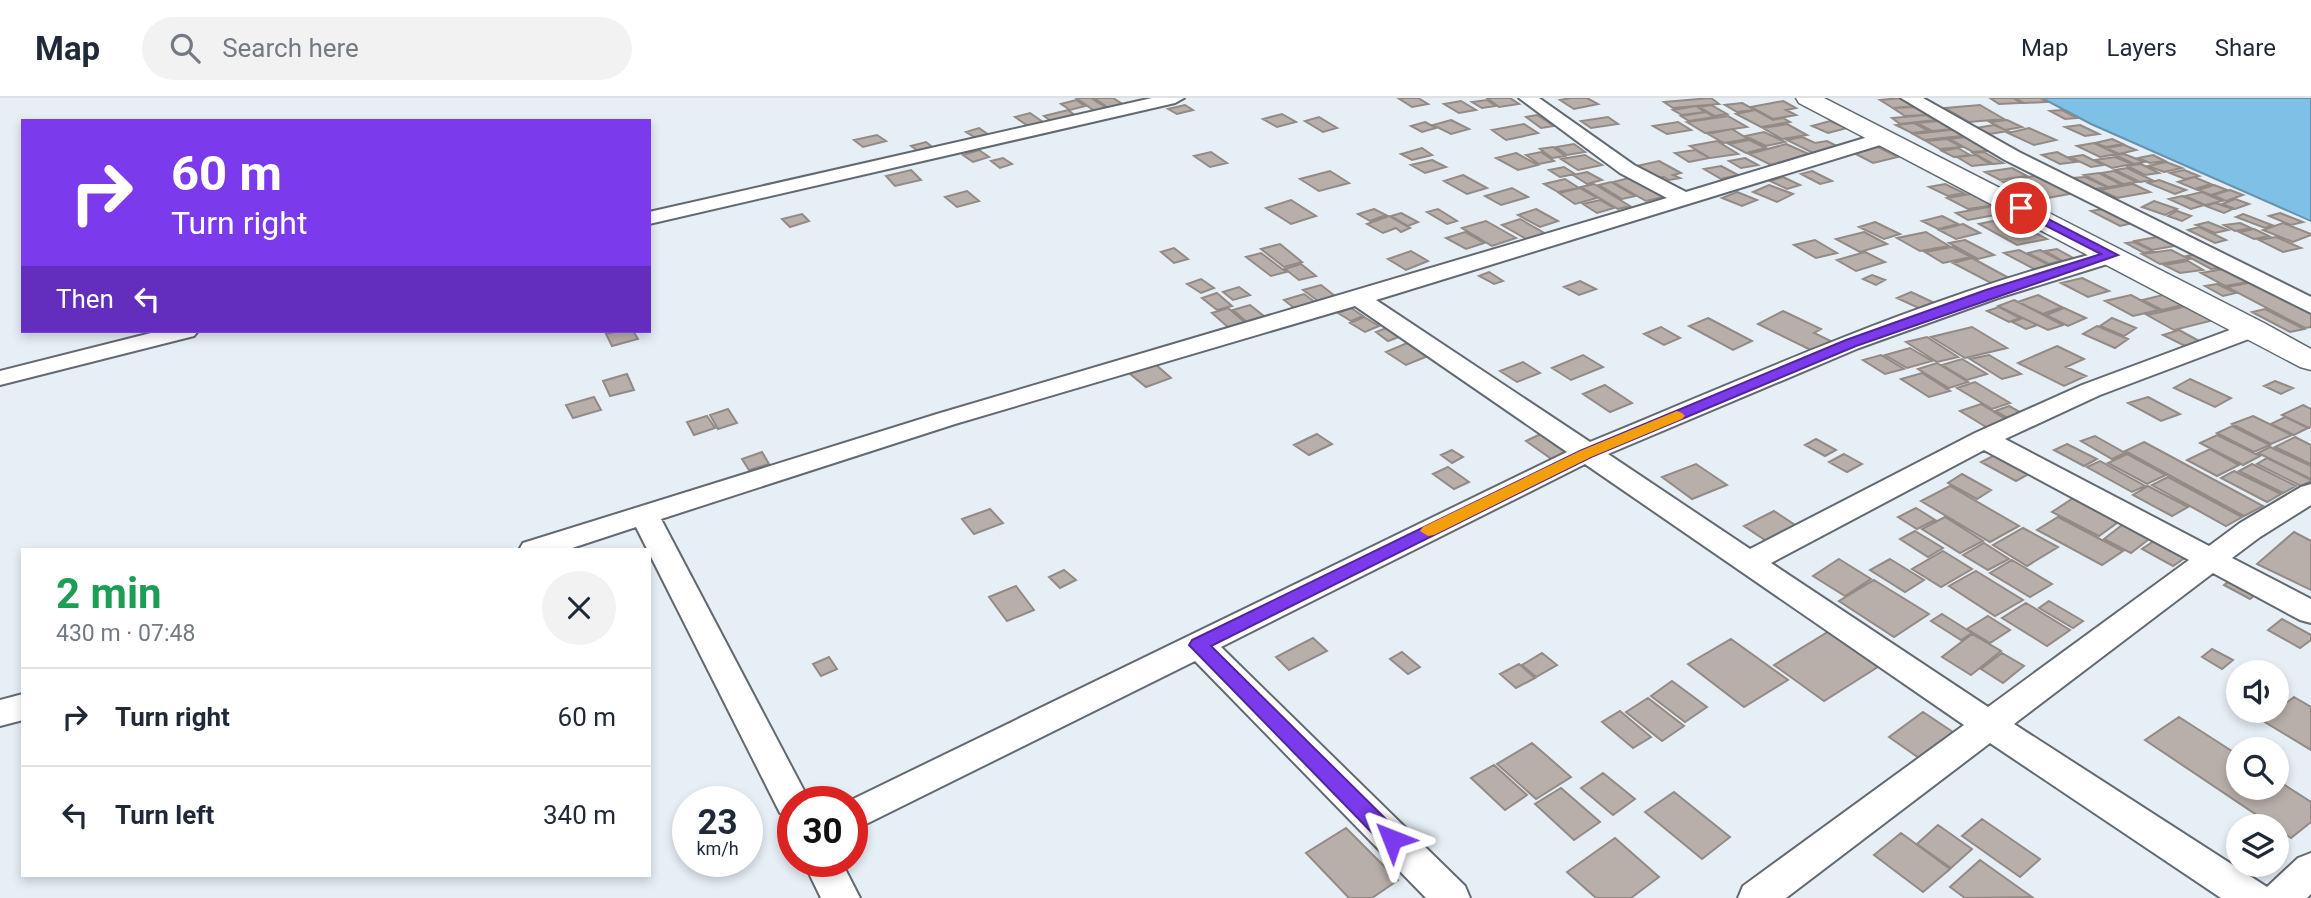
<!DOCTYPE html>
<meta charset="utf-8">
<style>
:root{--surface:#fff;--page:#f2f2f3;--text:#1f2937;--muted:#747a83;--line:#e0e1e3}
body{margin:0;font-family:Roboto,sans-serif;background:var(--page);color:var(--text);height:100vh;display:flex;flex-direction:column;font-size:26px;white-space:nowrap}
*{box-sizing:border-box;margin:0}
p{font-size:23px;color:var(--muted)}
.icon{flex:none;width:38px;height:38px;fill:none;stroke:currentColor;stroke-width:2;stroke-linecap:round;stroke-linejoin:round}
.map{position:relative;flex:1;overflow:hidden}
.panel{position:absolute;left:21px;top:450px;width:630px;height:329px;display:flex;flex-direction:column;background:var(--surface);border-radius:0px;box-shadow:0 4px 10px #0003}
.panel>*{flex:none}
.guide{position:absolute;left:21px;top:21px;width:630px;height:214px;border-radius:0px;box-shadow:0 4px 10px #0003;background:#7c3aed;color:#fff;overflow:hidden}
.fabs{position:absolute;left:2226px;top:562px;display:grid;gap:14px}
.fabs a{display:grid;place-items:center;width:63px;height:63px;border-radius:50%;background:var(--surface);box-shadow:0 4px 10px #0003;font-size:35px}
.speed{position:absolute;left:672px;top:688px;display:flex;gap:14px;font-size:35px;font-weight:700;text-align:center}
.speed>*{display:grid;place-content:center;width:91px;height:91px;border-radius:50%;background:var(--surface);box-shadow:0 4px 10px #0003;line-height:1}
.speed small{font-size:18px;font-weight:400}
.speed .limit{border:10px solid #d22;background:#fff;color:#111}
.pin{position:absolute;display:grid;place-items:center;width:60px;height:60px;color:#fff;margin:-30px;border:4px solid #fff;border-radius:50%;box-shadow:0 2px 7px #0007}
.me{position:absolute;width:77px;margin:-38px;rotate:315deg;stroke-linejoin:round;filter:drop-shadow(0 0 5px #0008)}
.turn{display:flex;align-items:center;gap:24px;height:147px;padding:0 35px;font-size:32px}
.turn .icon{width:91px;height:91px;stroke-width:2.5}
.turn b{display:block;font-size:49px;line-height:60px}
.then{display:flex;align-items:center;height:66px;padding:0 35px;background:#0003;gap:14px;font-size:26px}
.round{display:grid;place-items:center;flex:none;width:74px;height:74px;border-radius:37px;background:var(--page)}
.headline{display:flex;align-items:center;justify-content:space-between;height:119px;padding:0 35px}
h1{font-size:42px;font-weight:700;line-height:52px;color:#1e9e55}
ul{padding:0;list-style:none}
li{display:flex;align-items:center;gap:21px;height:98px;padding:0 35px;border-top:2px solid var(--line)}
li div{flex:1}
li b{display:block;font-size:26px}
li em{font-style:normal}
header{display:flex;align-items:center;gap:42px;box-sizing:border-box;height:98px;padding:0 35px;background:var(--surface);border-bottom:2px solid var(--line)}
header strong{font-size:33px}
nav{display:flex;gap:38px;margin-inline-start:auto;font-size:24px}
.search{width:490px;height:63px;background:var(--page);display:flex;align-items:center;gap:18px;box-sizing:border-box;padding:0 24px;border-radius:38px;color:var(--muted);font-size:26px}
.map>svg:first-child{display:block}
.water{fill:#7fc0e6;stroke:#6493ae;stroke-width:2}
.building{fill:#b9afaa;stroke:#938a85;stroke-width:2}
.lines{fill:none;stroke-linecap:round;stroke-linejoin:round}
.minor-casing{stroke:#626970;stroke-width:4}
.major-casing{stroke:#626970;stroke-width:3}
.minor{fill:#fff;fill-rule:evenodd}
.major{fill:#fff;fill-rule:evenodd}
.route{fill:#7c3aed;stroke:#51269a;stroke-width:2}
.slow{fill:#f59e0b}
</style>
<header>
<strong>Map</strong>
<div class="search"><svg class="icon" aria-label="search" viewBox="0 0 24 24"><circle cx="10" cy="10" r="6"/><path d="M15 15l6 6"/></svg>Search here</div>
<nav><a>Map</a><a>Layers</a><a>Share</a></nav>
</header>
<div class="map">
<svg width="2311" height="800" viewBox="0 0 2311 800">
<rect width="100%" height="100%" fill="#e6eef6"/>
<path class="water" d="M2042 0H2311V123L2091 26Z"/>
<path class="building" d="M1076 0H1091L1108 11 1096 14Z
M1094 0H1113L1124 7 1110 11Z
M1398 0H1418L1428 6 1412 9Z
M1487 0H1510L1519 6 1499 9Z
M1571 0H1587L1598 6 1574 11 1560 2Z
M1711 0 1719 6 1673 10 1664 4Z
M1901 0 1914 8 1893 10 1880 2Z
M1990 0H2013L2021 5 1999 6Z
M2015 0H2040L2047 4 2024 5Z
M1076 2 1085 8 1070 12 1061 6Z
M1487 2 1496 8 1482 10 1472 4Z
M1461 3 1476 12 1459 15 1444 6Z
M1783 3 1796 10 1786 12 1796 17 1773 21 1751 9Z
M1742 5 1755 12 1737 14 1725 7Z
M1185 7 1193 12 1177 16 1168 11Z
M1711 7 1727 16 1715 18 1699 9Z
M1980 7 2004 21 1969 24 1945 10Z
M1696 8 1705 14 1682 17 1673 12Z
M1915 9 1927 17 1905 18 1893 10Z
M1068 12 1076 18 1052 24 1044 18Z
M1755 12 1773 22 1783 20 1790 24 1761 29 1736 16Z
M2062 12 2077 20 2065 21 2050 13Z
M1706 14 1714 19 1689 23 1681 18Z
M1030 15 1043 24 1028 28 1015 19Z
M1282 16 1296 24 1277 29 1263 21Z
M1537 17 1554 28 1541 30 1526 19Z
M1926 17 1935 22 1900 26 1892 20Z
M1728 18 1747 29 1705 35 1687 24Z
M1319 19 1337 30 1323 34 1305 23Z
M1608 19 1618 26 1591 30 1581 23Z
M1451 22 1469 31 1451 36 1433 27Z
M2007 22 2022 29 2005 32 1990 24Z
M1830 23 1847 30 1828 35 1812 28Z
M1939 23 1954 31 1932 33 1917 25Z
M1425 24 1436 30 1422 34 1411 28Z
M1678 24 1691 32 1667 36 1653 28Z
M1914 25 1929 33 1912 35 1896 27Z
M1524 26 1538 35 1506 42 1492 32Z
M1787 26 1807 37 1782 41 1763 30Z
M1994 27 2008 33 1990 36 1976 30Z
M2080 27 2099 36 2085 38 2065 29Z
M979 30 989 37 976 40 966 34Z
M2029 30 2056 42 2034 47 2008 35Z
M1732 31 1748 41 1724 45 1708 36Z
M1960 31 1971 37 1924 42 1913 36Z
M1764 34 1785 44 1766 48 1745 38Z
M877 37 886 43 863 49 854 42Z
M1973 38 1996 52 1973 54 1949 41Z
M1802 39 1815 45 1827 43 1839 49 1815 56 1787 42Z
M1947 41 1961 49 1940 51 1926 43Z
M2112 41 2123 46 2106 49 2095 45Z
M1749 42 1766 50 1746 55 1729 46Z
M1717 43 1738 56 1710 60 1690 48Z
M926 44 936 52 921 55 911 48Z
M2094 45 2117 56 2100 59 2077 48Z
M1574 46 1585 54 1567 57 1556 49Z
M1786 46 1809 56 1771 67 1749 56Z
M2124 47 2136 52 2119 56 2106 50Z
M1553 49 1565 58 1552 60 1540 51Z
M1878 49 1898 59 1873 65 1854 55Z
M1422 50 1432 57 1412 62 1401 56Z
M1958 50 1970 57 1954 59 1942 53Z
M979 52 989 59 973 64 963 57Z
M1695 52 1709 60 1689 64 1675 55Z
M1211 54 1227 65 1210 69 1194 58Z
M1541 54 1554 63 1539 66 1526 57Z
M1984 54 2003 65 1993 66 1973 55Z
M2057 54 2076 64 2060 66 2042 57Z
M1516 55 1538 67 1518 72 1496 60Z
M2124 56 2144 64 2134 66 2115 57Z
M1585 57 1602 67 1578 72 1561 61Z
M1976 57 1990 66 1972 68 1957 59Z
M2083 57 2103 67 2091 69 2070 59Z
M2153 57 2165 63 2150 65 2138 60Z
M2115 59 2132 66 2112 70 2095 62Z
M1003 60 1012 66 1000 70 991 63Z
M1745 60 1758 67 1741 70 1729 63Z
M1432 62 1446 69 1425 75 1411 67Z
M1659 63 1681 75 1673 77 1680 80 1669 82 1664 79 1658 80 1637 68Z
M2166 64 2182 70 2164 74 2148 68Z
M2141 66 2159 75 2145 77 2127 68Z
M1721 68 1738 77 1721 81 1704 71Z
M1564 69 1575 76 1560 79 1549 72Z
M2012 70 2027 78 2000 82 1985 74Z
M2127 70 2152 82 2140 84 2115 72Z
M911 72 921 82 895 88 886 78Z
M2184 72 2199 78 2185 81 2170 75Z
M1330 73 1349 85 1319 93 1300 81Z
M1812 73 1832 83 1820 86 1801 76Z
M2114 73 2137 84 2123 86 2101 75Z
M1587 74 1602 82 1587 86 1573 77Z
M2099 75 2122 87 2108 89 2084 77Z
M2045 76 2080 94 2037 102 2003 84Z
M1463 77 1487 90 1467 96 1444 83Z
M1637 78 1670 97 1646 103 1613 84Z
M1783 79 1800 87 1787 91 1770 83Z
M2085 79 2107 89 2095 91 2073 80Z
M2194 79 2211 86 2195 91 2178 84Z
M1565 81 1579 90 1558 94 1544 86Z
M2159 82 2186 92 2175 96 2148 85Z
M1611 84 1635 98 1622 101 1599 87Z
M1594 86 1630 108 1618 111 1581 89Z
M1945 86 1964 95 1948 98 1929 89Z
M2133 86 2150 94 2117 100 2100 92Z
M1769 87 1793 96 1777 104 1753 94Z
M2214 87 2227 92 2211 97 2198 92Z
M1512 90 1528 99 1501 107 1485 98Z
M1580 90 1597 100 1575 106 1559 95Z
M2230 92 2243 97 2226 103 2213 97Z
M967 93 979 103 957 109 945 99Z
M1737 94 1757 102 1742 108 1722 100Z
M2202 94 2222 103 2205 107 2185 98Z
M1976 95 1996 107 1968 111 1947 100Z
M2182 98 2204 107 2191 111 2169 101Z
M2235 101 2249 106 2235 111 2222 106Z
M1291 102 1316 118 1291 126 1266 110Z
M1600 102 1614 110 1597 115 1583 106Z
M2154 103 2177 111 2165 117 2142 109Z
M2215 105 2233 111 2224 115 2206 108Z
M1993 108 2006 115 1968 122 1956 115Z
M2109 110 2138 124 2120 128 2091 113Z
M1374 111 1386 117 1370 123 1358 116Z
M1438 111 1457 123 1447 126 1427 114Z
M1536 111 1558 123 1540 129 1518 117Z
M2177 113 2191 118 2182 123 2168 118Z
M1401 115 1418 124 1408 128 1391 118Z
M2280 115 2303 124 2291 127 2269 118Z
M802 116 809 123 790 129 782 121Z
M2243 116 2272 127 2265 130 2236 119Z
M1389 118 1410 130 1401 134 1396 130 1383 135 1367 126Z
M1942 118 1958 126 1938 131 1922 123Z
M2007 120 2047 141 2017 147 1979 126Z
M1520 121 1546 136 1528 142 1502 127Z
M1486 123 1516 140 1492 148 1462 130Z
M1875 124 1900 136 1884 141 1859 129Z
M2208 124 2228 132 2215 135 2196 127Z
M2240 125 2251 130 2235 133 2224 127Z
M2283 125 2311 136V137L2293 144 2263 132Z
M1963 126 1980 135 1956 141 1939 132Z
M2199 129 2226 142 2215 145 2188 132Z
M2254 131 2269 138 2254 141 2239 134Z
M1465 134 1484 145 1466 151 1446 140Z
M1864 134 1887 146 1860 154 1836 141Z
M1926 134 1949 148 1920 153 1897 140Z
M2167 137 2185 146 2152 152 2135 143Z
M2276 139 2301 150 2283 154 2259 142Z
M1815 142 1837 155 1816 160 1794 147Z
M1965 142 1994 157 1978 161 1949 145Z
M2134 144 2153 153 2144 155 2126 145Z
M1280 146 1302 164 1284 169 1261 151Z
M1952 149 1971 159 1943 165 1925 154Z
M1174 150 1188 161 1174 165 1161 154Z
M2057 151 2075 161 2063 163 2045 153Z
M2019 152 2055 170 2040 174 2004 155Z
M2040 152 2061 163 2049 166 2028 155Z
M2171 152 2189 161 2160 166 2142 156Z
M1411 153 1428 163 1406 172 1388 161Z
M1865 154 1885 164 1856 173 1837 162Z
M1261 155 1286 174 1271 178 1246 159Z
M2201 155 2226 169 2211 171 2187 158Z
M1972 160 2009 180 1991 185 1953 165Z
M2188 163 2203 172 2180 175 2164 167Z
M1301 166 1316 178 1299 182 1285 171Z
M2224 171 2248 184 2225 188 2201 175Z
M1489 174 1503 183 1494 186 1479 178Z
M1872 177 1885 182 1876 187 1863 181Z
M2082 180 2109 193 2088 199 2061 185Z
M1201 181 1214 190 1201 195 1187 186Z
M1580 183 1596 191 1579 197 1564 189Z
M2259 183 2302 205 2294 207 2311 215V229L2305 230 2227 189Z
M2217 186 2236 195 2223 198 2205 188Z
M1321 187 1335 198 1318 203 1303 192Z
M1239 189 1250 197 1233 202 1223 194Z
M1911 194 1939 207 1925 213 1897 200Z
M1217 195 1232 208 1217 212 1202 200Z
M1304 196 1319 207 1298 213 1284 202Z
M2167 196 2187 206 2162 212 2142 202Z
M2038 197 2062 209 2043 216 2018 204Z
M2131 197 2159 212 2133 218 2105 203Z
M2014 202 2063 227 2048 232 1998 208Z
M1250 207 1265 219 1248 225 1233 212Z
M2187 208 2214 222 2174 232 2147 217Z
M1999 209 2020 220 2009 224 1987 213Z
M1228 210 1247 226 1230 231 1212 215Z
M1351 210 1363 218 1351 223 1338 215Z
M2064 210 2086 220 2068 228 2046 217Z
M2265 211 2304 231 2290 234 2252 214Z
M1783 213 1821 231 1814 235 1833 244 1815 254 1758 226Z
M1364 219 1379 228 1365 234 1350 225Z
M1708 220 1752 243 1733 252 1689 228Z
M2023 220 2037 227 2026 231 2012 224Z
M2112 220 2136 230 2124 238 2100 228Z
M1394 227 1407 236 1388 243 1376 234Z
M2097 228 2128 241 2115 250 2083 236Z
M1661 229 1680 240 1664 247 1644 236Z
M1972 229 2007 250 1965 260 1931 239Z
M2179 232 2201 244 2185 248 2163 237Z
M618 233H633L638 241 612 248 606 236Z
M1927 239 1958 259 1937 264 1906 244Z
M1407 245 1428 258 1406 267 1386 254Z
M2057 248 2084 261 2066 269 2086 278 2064 288 2018 265Z
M1910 250 1932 263 1907 270 1885 257Z
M1583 257 1603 269 1571 282 1552 270Z
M1881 257 1904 271 1885 276 1863 262Z
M1989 257 2021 276 2002 281 1970 261Z
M1962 261 1987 276 1967 282 1942 267Z
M1523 264 1540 275 1517 284 1500 273Z
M1937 265 1968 284 1949 290 1918 271Z
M1155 266 1171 280 1146 289 1129 275Z
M1922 275 1950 293 1929 299 1901 281Z
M627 276 634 292 610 298 603 283Z
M2190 281 2231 300 2215 309 2174 290Z
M2275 283 2293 290 2281 296 2264 288Z
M1975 284 2010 305 1992 311 1957 290Z
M1605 287 1632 305 1610 314 1583 296Z
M594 299 601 312 573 320 566 307Z
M2148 299 2180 316 2161 323 2128 305Z
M1981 306 2012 325 1991 332 1960 313Z
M2303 307 2311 311V328L2309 330 2282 317Z
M2009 308 2029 319 2015 324 1995 313Z
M728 311 737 325 718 331 710 317Z
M707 318 715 330 694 337 687 324Z
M2253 318 2292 337 2271 346 2232 326Z
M2285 319 2308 330 2294 337 2271 326Z
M2232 328 2270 347 2254 354 2217 335Z
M1545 334 1573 353 1553 362 1526 343Z
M1317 336 1332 346 1309 357 1294 347Z
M2217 337 2260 358 2243 367 2200 345Z
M2095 338 2125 355 2112 361 2081 343Z
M2295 339 2311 347V366L2275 349Z
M1816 341 1836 352 1825 358 1805 347Z
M2144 344 2263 408 2244 418 2125 353Z
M2067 346 2097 361 2084 368 2054 352Z
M2270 349 2311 368V381L2258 355Z
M2210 351 2239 367 2217 378 2187 362Z
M1452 352 1463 359 1452 365 1441 357Z
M2003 353 2038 371 2016 383 1981 364Z
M762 354 769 366 749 372 742 361Z
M1844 356 1862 366 1847 374 1829 364Z
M2127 356 2166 377 2147 386 2108 365Z
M2267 360 2311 382V383L2301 388 2257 366Z
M2100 363 2145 388 2132 394 2087 369Z
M1696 366 1727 387 1692 401 1662 379Z
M2252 366 2296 388 2283 395 2239 373Z
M1448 369 1469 384 1454 391 1433 376Z
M2234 373 2281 396 2267 404 2221 380Z
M1962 376 1991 392 1977 401 1948 385Z
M2168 379 2242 419 2226 428 2152 387Z
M1950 388 2019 428 1990 444 1921 403Z
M2148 388 2188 409 2172 418 2133 397Z
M2078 397 2124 420 2099 438 2052 414Z
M1916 410 1935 422 1917 431 1898 419Z
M990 411 1003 425 974 436 962 421Z
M1774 413 1804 433 1774 448 1744 428Z
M1945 419 1983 443 1960 455 1922 431Z
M2058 419 2123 453 2102 467 2037 432Z
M2126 424 2153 438 2131 455 2104 441Z
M2023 430 2058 449 2027 468 1993 447Z
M1915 433 1943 450 1928 459 1900 441Z
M2294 434 2311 443V492L2257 466Z
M2163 437 2195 453 2173 468 2142 451Z
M1984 445 2009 461 1988 472 1963 457Z
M1943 453 1972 471 1941 489 1912 471Z
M1839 461 1871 481 1845 498 1813 478Z
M1890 461 1924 482 1905 494 1870 472Z
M2012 462 2052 486 2030 499 1990 475Z
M1064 472 1076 482 1060 490 1049 479Z
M1976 473 2023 502 1995 518 1949 488Z
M2238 476 2264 490 2250 501 2224 487Z
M1874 482 1929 516 1894 539 1839 503Z
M1016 488 1034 512 1007 523 989 499Z
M2049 503 2083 523 2073 530 2039 510Z
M2026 505 2070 532 2047 548 2002 520Z
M1942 516 1972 535 1961 542 1931 523Z
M1988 518 2010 532 1990 545 1967 531Z
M2282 521 2311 537V542L2300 550 2268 532Z
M1831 532 1881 567 1824 603 1774 567Z
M1972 536 2001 553 1971 577 1942 559Z
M1313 540 1327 553 1289 572 1276 559Z
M1731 541 1788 582 1744 609 1688 566Z
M2212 551 2233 562 2222 571 2202 559Z
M1402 554 1420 569 1408 576 1390 561Z
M1542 555 1557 567 1536 579 1522 567Z
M2002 555 2024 568 2003 585 1981 571Z
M829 559 837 571 821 578 813 566Z
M1519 566 1535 580 1516 590 1500 576Z
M1672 583 1707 609 1685 624 1651 598Z
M2294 599 2311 609V652L2263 623Z
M1648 600 1684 628 1662 643 1626 614Z
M1620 613 1651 639 1633 650 1602 624Z
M1923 614 1953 634 1919 660 1889 639Z
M2179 619 2238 657V690H2277V682L2311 704V724L2291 740 2145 642Z
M1532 645 1571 679 1536 701 1497 666Z
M1494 667 1527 697 1505 712 1471 680Z
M1603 675 1635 701 1613 717 1581 690Z
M1561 690 1600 724 1574 742 1535 706Z
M1674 694 1730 739 1702 761 1645 714Z
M1982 721 2040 761 2020 779 1962 738Z
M1938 727 1972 751 1951 770 1917 746Z
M1346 730 1398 782 1372 800H1349L1306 755Z
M1901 735 1950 771 1923 794 1874 757Z
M1615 740 1659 779 1631 800H1596L1567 774Z
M1980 762 2032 799 1965 800 1950 789Z"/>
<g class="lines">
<defs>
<path id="minor" d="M1152 0H1184L1175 5 649 126V114Z
M1519 0H1539L1634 67 1686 94 1878 36H1890L1893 40 1890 44 1376 202 1590 344C1761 274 1932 195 2112 151L2120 152 2123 157 2120 162 1998 200 1859 250 1608 356 1750 451 1975 335 2082 287 2246 226H2262L2266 231 2262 236 2100 297 2005 341 2209 448 2240 425 2301 389 2311 386V407L2260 439 2232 460 2311 501V525L2300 522 2213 475 2014 626 2267 789 2298 760 2311 755V796L2307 800H2221L1990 645 1786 800H1738L1743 788 1964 627 1585 366 1221 549 1465 788 1470 800H1426L1195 563 852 733V704H847L1567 354 1355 208 955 326 661 421 810 704H793V720L780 715 636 429 566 452H519L523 445 937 316 1667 100 1620 75ZM1984 352 2189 462 1988 609 1771 465Z
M1901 0H1923L2019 54 2311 199V215L2005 62Z
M159 233H198L194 238 0 287V273Z
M23 596V622L0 628V602Z
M803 763H841L860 800H821Z"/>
<path id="major" d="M1796 0H1824L2264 225 2311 251V272L2300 269 1799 5Z"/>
</defs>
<use href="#minor" class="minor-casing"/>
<use href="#major" class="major-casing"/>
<use href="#minor" class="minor"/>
<use href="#major" class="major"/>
</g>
<path class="route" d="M2021 107 2118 157 1856 248 1591 359 1211 548 1400 735 1403 741 1400 748 1392 750 1385 748 1189 547 1192 542 1580 353 1846 242 1986 192 2101 156 2017 113 2015 110Z"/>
<path class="slow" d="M1677 313 1682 315 1685 318 1682 321 1591 359 1434 437 1428 438 1420 433 1423 429 1580 353Z"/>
</svg>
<div class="fabs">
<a><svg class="icon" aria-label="sound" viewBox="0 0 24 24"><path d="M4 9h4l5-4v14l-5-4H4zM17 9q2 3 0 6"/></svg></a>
<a><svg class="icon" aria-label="search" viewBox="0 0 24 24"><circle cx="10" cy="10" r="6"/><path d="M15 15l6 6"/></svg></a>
<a><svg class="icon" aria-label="layers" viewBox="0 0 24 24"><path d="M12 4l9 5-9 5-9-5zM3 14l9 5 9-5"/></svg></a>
</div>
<div class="speed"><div>23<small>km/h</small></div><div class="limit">30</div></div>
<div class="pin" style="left:2021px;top:110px;background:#d93025"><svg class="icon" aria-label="arrive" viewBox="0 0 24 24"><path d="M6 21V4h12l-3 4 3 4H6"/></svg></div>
<svg class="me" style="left:1392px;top:741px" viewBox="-20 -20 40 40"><path d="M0-17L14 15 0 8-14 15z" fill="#7c3aed" stroke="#fff" stroke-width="4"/></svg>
<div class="guide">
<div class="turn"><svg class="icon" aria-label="right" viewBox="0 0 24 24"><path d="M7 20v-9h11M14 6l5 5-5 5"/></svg><div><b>60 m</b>Turn right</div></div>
<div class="then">Then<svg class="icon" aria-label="left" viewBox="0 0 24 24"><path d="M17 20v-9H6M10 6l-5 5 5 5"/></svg></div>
</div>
<section class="panel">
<div class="headline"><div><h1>2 min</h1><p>430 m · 07:48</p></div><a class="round"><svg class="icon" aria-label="close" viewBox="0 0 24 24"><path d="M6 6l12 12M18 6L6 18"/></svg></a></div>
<ul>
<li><svg class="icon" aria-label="right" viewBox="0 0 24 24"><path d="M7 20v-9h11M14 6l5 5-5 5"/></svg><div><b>Turn right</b></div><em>60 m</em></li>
<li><svg class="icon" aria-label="left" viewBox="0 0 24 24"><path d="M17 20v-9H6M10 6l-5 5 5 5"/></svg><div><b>Turn left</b></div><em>340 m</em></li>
</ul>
</section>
</div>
